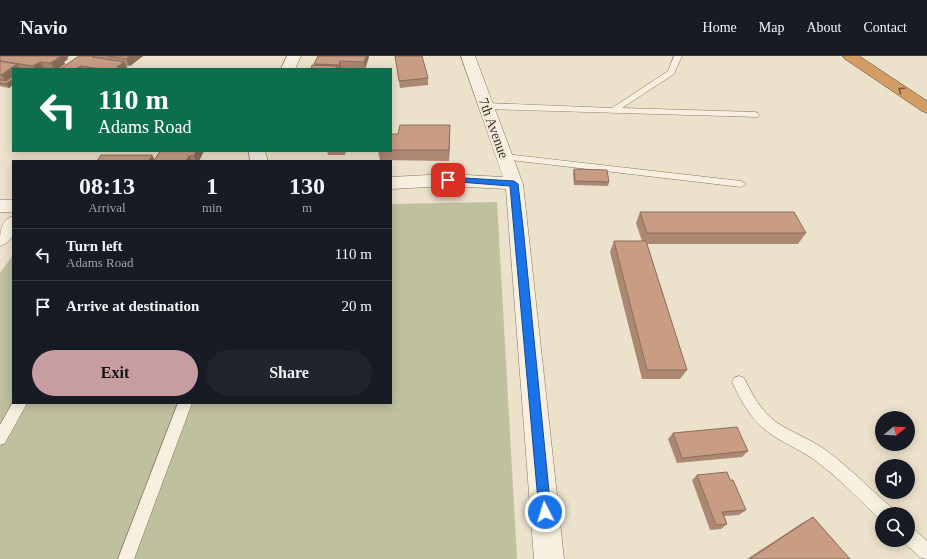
<!DOCTYPE html>
<style>
:root{--surface:#171b24;--page:#20242c;--text:#f1f3f6;--muted:#9ea1a6;--line:#363941;--accent:#c79da1}
body{margin:0;font-family:Georgia,serif;background:var(--page);color:var(--text);height:100vh;display:flex;flex-direction:column;font-size:15px;white-space:nowrap}
*{box-sizing:border-box;margin:0}
p{font-size:13px;color:var(--muted)}
.icon{flex:none;width:22px;height:22px;fill:none;stroke:currentColor;stroke-width:2;stroke-linecap:round;stroke-linejoin:round}
.map{position:relative;flex:1;overflow:hidden}
.side{position:absolute;left:12px;top:104px;width:380px;height:244px;display:flex;flex-direction:column;background:var(--surface);border-radius:0px;box-shadow:0 2px 10px #0003}
.side>*{flex:none}
.top-card{position:absolute;left:12px;top:12px;width:380px;height:84px;border-radius:0px;box-shadow:0 2px 10px #0003;background:#0b6e4f;color:#fff;overflow:hidden}
.needle{width:26px;rotate:72deg}
.fabs{position:absolute;left:875px;top:355px;display:grid;gap:8px}
.fabs a{display:grid;place-items:center;width:40px;height:40px;border-radius:50%;background:var(--surface);box-shadow:0 2px 10px #0003;font-size:20px}
.pin{position:absolute;display:grid;place-items:center;width:34px;height:34px;color:#fff;margin:-17px;border-radius:8px;box-shadow:0 2px 6px #0006}
.me{position:absolute;width:44px;margin:-22px;rotate:355deg;stroke-linejoin:round;filter:drop-shadow(0 0 3px #0008)}
.turn{display:flex;align-items:center;gap:14px;height:84px;padding:0 20px;font-size:18px}
.turn .icon{width:52px;height:52px;stroke-width:2.5}
.turn b{display:block;font-size:28px;line-height:34px}
.eta{display:flex;justify-content:space-evenly;align-items:center;height:68px;text-align:center}
.eta b{font-size:24px;font-weight:800;line-height:28px}
.primary-button{display:flex;gap:8px;margin-top:auto;padding:8px 20px}
.primary-button a{flex:1;height:46px;border-radius:24px;background:var(--accent);color:#111;font-size:16px;font-weight:800;line-height:46px;text-align:center}
.primary-button a+a{background:var(--page);color:var(--text)}
ul{padding:0;list-style:none}
li{display:flex;align-items:center;gap:12px;height:52px;padding:0 20px;border-top:1px solid var(--line)}
li div{flex:1}
li b{display:block;font-size:15px}
li em{font-style:normal}
header{display:flex;align-items:center;gap:24px;box-sizing:border-box;height:56px;padding:0 20px;background:var(--surface);border-bottom:1px solid var(--line)}
header strong{font-size:19px}
nav{display:flex;gap:22px;margin-inline-start:auto;font-size:14px}
.map>svg:first-child{display:block}
.cemetery{fill:#bec09e}
.lines{fill:none;stroke-linecap:round;stroke-linejoin:round}
.service-casing{stroke:#887460;stroke-width:1}
.minor-casing{stroke:#887460;stroke-width:1}
.motorway-casing{stroke:#574334;stroke-width:1}
.service{fill:#f7efdf;fill-rule:evenodd}
.minor{fill:#f7efdf;fill-rule:evenodd}
.motorway{fill:#d49d64;fill-rule:evenodd}
.wall{fill:#ac8772}
.shaded-wall{fill:#8c6e5c}
.building{fill:#c89d84;stroke:#8c6e5c}
.oneway{stroke:#785a3d}
.route{fill:#1a73e8;stroke:#114b97}
.labels{text-anchor:middle;stroke-width:4;stroke-linejoin:round;paint-order:stroke}
.street-label{font-size:14px;fill:#3a2d23;stroke:#f4ecdb}
</style>
<header>
<strong>Navio</strong>
<nav><a>Home</a><a>Map</a><a>About</a><a>Contact</a></nav>
</header>
<div class="map">
<svg width="927" height="503" viewBox="0 0 927 503">
<rect width="100%" height="100%" fill="#ece1cb"/>
<path class="cemetery" d="M497 146 517 503H0V217L13 199V347H391V148Z"/>
<g class="lines">
<defs>
<path id="service" d="M674 0H682L674 18 622 52 755 56 758 57 759 59 758 61 486 53 482 50 486 47 612 52 668 15Z
M505 98 741 125 746 128 741 131 502 103 500 101Z
M739 320 744 322C752 338 761 355 776 366 792 377 811 383 827 395 850 412 870 433 892 452L894 458H882V464H880C860 444 840 423 817 406 803 395 787 389 772 379 753 367 742 347 732 326L734 322Z
M13 346 27 347 5 387 0 389V369Z
M178 347H192L134 503H118Z
M908 471 914 473 927 485V503L921 502 902 485 908 484Z"/>
<path id="minor" d="M287 0H301L295 13H281Z
M461 0H475L523 128 564 503H534L506 133 448 130 391 133V121L448 118 503 121Z
M249 95H265L268 105H250Z
M0 144H13V156H0Z
M13 160C13 174 16 185 0 190 0 176 0 165 13 160Z"/>
<path id="motorway" d="M843 0H859L927 45V57L922 55 845 3Z"/>
</defs>
<use href="#service" class="service-casing"/>
<use href="#minor" class="minor-casing"/>
<use href="#motorway" class="motorway-casing"/>
<use href="#service" class="service"/>
<use href="#minor" class="minor"/>
<use href="#motorway" class="motorway"/>
</g>
<path class="wall" d="M0 0H69L67 2 68 3 64 6 65 8 58 13H13V29L9 32 0 30Z
M79 0H143L130 10H126L128 13H60Z
M318 0H369V1L365 13 341 12V13H311L314 9V8Z
M395 0 428 22V29L400 32Z
M450 69V80L449 105 380 104 378 95H391V78H398Z
M204 95 199 105H97L152 99 155 104Z
M327 95H346L345 99H328Z
M574 113 609 126 608 130 574 129 573 117Z
M640 156 806 177 798 188H647L687 314 680 323H642L610 196 614 185H642L636 167Z
M673 377 748 395 742 401 677 407 668 383Z
M697 419 730 424 746 454 739 459 724 460 727 468 721 473 710 474 692 424Z
M813 461 850 503H747L802 467Z"/>
<path class="shaded-wall" d="M61 0H69L67 2 68 3 64 6 65 8 58 13H54L51 7Z
M129 0H143L130 10 126 3Z
M366 0H369V1L365 13 364 6Z
M340 5 341 12V13H339V9Z
M40 6 45 13H35L33 10Z
M124 6 128 13 117 11Z
M17 8 21 13H13V29L9 32 6 28 7 27 1 19Z
M81 10 83 13H76Z
M450 69V80L449 105V94Z
M196 95H204L199 105H196L194 100Z
M152 99 155 105H149Z
M189 100 192 105H186Z"/>
<path class="building" d="M0 0H61L51 7 40 6 33 10 0 5Z
M79 0H94L92 1 124 6 117 11 128 13H102L81 10 76 13H60Z
M108 0H129L126 3Z
M318 0H366L364 6 340 5 339 9 314 8Z
M395 0H422L428 22 399 25Z
M0 5 17 8 1 19 0 18Z
M312 9 337 10 336 13H311Z
M13 20V23L6 28 0 27V23L1 24 6 25Z
M400 69H450L449 94H391V78H398Z
M160 95H196L194 100H189L186 105H154Z
M101 99H152L149 105H97Z
M574 113 607 114 609 126 575 125Z
M640 156H794L806 177H647Z
M614 185H646L687 314H647Z
M737 371 748 395 682 402 673 377Z
M727 416 730 424H733L746 454 722 456 727 468 716 469 697 419Z
M813 461 850 503H750Z"/>
<defs><path id="oneway-chevron" d="M-2-3.5L2.5 0L-2 3.5" fill="none" stroke-width="1.6" stroke-linecap="round" stroke-linejoin="round"/></defs>
<use class="oneway" href="#oneway-chevron" transform="translate(901 34) rotate(-146)"/>
<path class="route" d="M448 121 514 125 518 128 523 171 551 456 549 460 545 462 541 460 539 456 510 130 446 125V122Z"/>
<g class="labels">
<g class="street-label">
<text transform="translate(494 72) rotate(70)" y="5">7th Avenue</text>
</g>
</g>
</svg>
<div class="fabs">
<a><svg class="needle" viewBox="-14 -14 28 28"><path d="M0-13l5 13h-10z" fill="#e53935"/><path d="M0 13l5-13h-10z" fill="#9ea1a6"/></svg></a>
<a><svg class="icon" aria-label="sound" viewBox="0 0 24 24"><path d="M4 9h4l5-4v14l-5-4H4zM17 9q2 3 0 6"/></svg></a>
<a><svg class="icon" aria-label="search" viewBox="0 0 24 24"><circle cx="10" cy="10" r="6"/><path d="M15 15l6 6"/></svg></a>
</div>
<div class="pin" style="left:448px;top:124px;background:#d93025"><svg class="icon" aria-label="arrive" viewBox="0 0 24 24"><path d="M6 21V4h12l-3 4 3 4H6"/></svg></div>
<svg class="me" style="left:545px;top:456px" viewBox="-20 -20 40 40"><circle r="17" fill="#1a73e8" stroke="#fff" stroke-width="3"/><path d="M0-11L8 9 0 5-8 9z" fill="#fff"/></svg>
<div class="top-card">
<div class="turn"><svg class="icon" aria-label="left" viewBox="0 0 24 24"><path d="M17 20v-9H6M10 6l-5 5 5 5"/></svg><div><b>110 m</b>Adams Road</div></div>
</div>
<section class="side">
<div class="eta">
<div><b>08:13</b><p>Arrival</p></div>
<div><b>1</b><p>min</p></div>
<div><b>130</b><p>m</p></div>
</div>
<ul>
<li><svg class="icon" aria-label="left" viewBox="0 0 24 24"><path d="M17 20v-9H6M10 6l-5 5 5 5"/></svg><div><b>Turn left</b><p>Adams Road</p></div><em>110 m</em></li>
<li><svg class="icon" aria-label="arrive" viewBox="0 0 24 24"><path d="M6 21V4h12l-3 4 3 4H6"/></svg><div><b>Arrive at destination</b></div><em>20 m</em></li>
</ul>
<div class="primary-button"><a>Exit</a><a>Share</a></div>
</section>
</div>
